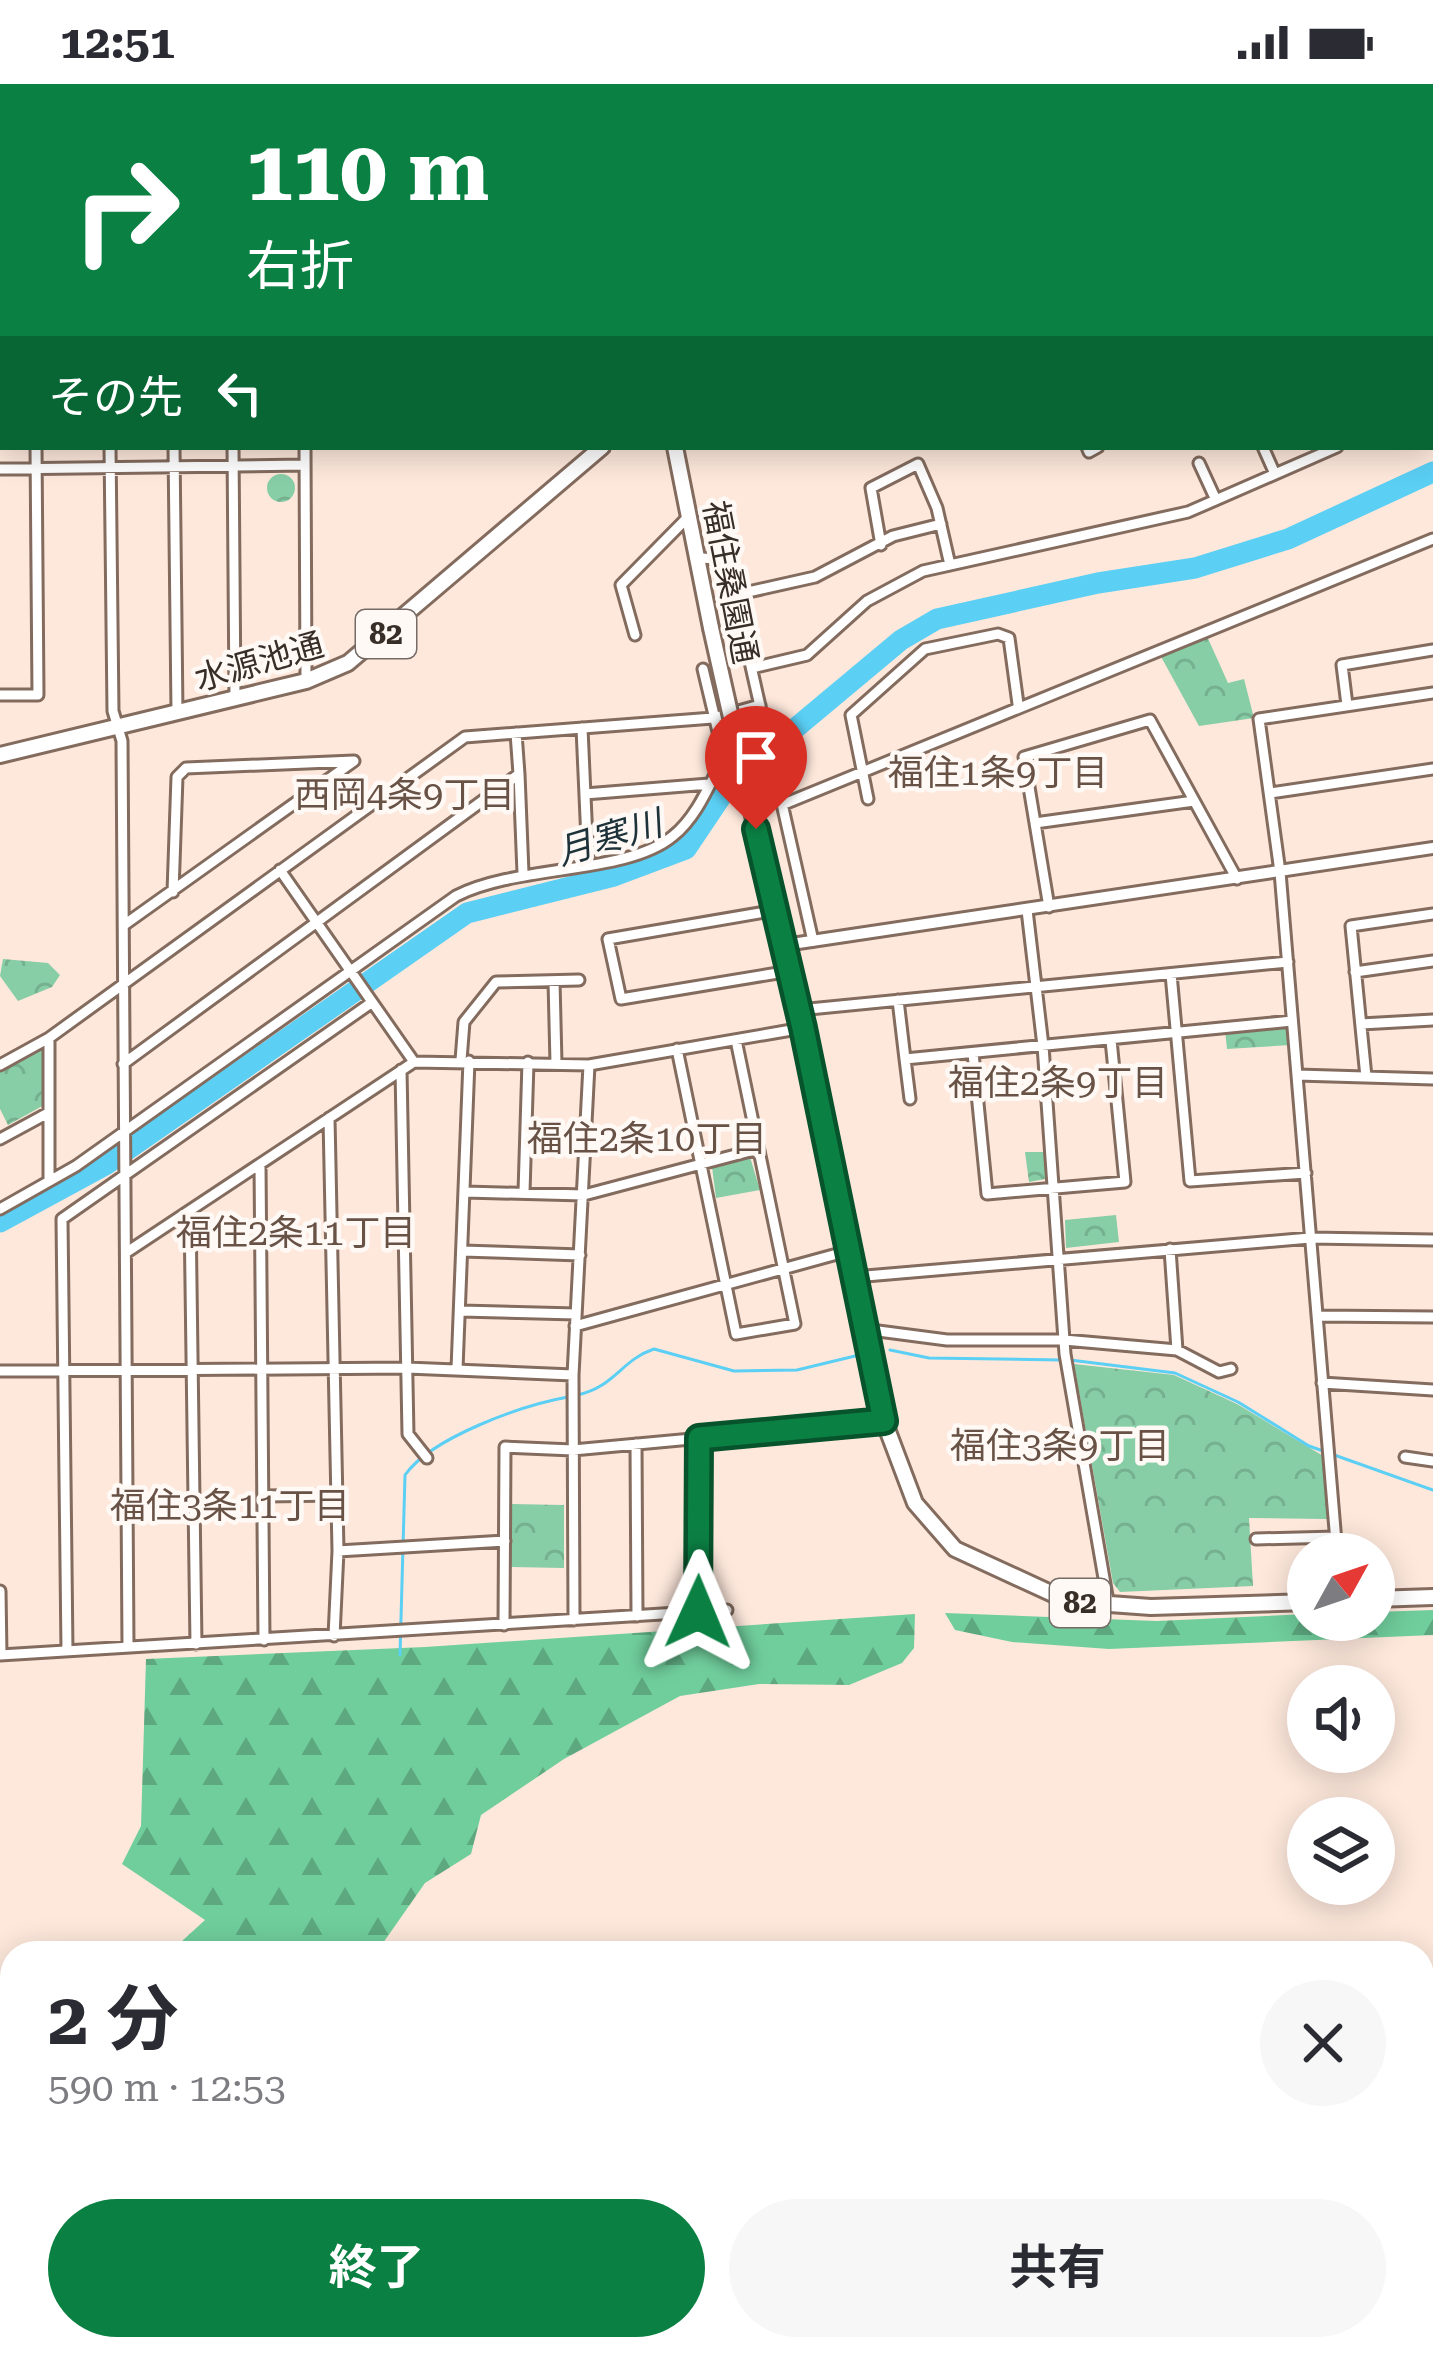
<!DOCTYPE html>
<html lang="ja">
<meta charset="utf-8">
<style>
:root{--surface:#fff;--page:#f7f7f7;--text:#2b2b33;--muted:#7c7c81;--accent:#0b8043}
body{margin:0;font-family:"Roboto Serif","Noto Sans JP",serif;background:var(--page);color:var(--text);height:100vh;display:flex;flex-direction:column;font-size:45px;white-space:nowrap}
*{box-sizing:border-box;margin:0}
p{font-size:39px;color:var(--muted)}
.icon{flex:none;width:66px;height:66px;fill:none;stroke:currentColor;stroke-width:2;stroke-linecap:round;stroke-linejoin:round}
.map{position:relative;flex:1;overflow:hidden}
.drawer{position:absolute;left:0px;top:1857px;width:1434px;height:420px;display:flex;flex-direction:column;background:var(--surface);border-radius:36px 36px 0 0;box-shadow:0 6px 30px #0003}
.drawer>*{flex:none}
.hud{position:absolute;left:0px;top:0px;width:1434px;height:366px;box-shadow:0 6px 30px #0003;background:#0b8043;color:#fff;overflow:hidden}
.needle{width:78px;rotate:50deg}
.controls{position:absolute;left:1287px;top:1449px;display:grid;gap:24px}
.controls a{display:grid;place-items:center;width:108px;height:108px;border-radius:50%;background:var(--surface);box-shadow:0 6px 30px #0003;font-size:60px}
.pin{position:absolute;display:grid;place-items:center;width:102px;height:102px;color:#fff;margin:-123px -51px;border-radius:50% 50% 50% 0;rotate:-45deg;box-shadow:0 0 12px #0007}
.pin .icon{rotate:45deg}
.me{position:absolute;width:132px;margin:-66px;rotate:1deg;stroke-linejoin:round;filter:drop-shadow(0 0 9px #0008)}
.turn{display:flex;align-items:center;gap:42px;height:252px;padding:0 48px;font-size:54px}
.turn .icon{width:156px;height:156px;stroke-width:2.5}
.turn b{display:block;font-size:84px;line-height:102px}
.then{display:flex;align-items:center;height:114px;padding:0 48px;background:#0003;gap:24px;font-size:45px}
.round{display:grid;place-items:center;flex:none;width:126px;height:126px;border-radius:63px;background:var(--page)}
.headline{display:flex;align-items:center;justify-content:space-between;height:204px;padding:0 48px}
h1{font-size:72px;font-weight:700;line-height:90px}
.button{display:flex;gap:24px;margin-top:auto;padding:24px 48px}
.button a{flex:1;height:138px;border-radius:72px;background:var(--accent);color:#fff;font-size:48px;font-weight:700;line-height:138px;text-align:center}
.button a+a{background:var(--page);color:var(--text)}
.status{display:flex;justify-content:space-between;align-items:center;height:84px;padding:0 60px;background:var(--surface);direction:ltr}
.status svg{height:33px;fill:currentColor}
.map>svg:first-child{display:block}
.commercial{fill:#f4dbe5}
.built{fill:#f3d8ca}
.forest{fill:url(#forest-firs)}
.park{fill:url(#park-crowns)}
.pitch{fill:#87cda6}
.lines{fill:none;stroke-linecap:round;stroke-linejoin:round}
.stream{stroke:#5bcff4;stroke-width:3}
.river{stroke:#5bcff4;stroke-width:21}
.minor-casing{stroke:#836b5e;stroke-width:15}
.tertiary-casing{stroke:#836b5e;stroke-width:16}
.primary-casing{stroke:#836b5e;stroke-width:20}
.minor{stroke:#fff;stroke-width:9}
.tertiary{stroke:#fff;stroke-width:10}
.primary{stroke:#fff;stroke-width:14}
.primary-bridge-casing{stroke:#836b5e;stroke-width:20;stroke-linecap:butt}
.primary-bridge{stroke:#fff;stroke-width:14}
.route-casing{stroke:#07532c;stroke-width:30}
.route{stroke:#0b8043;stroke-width:21}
.labels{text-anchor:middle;stroke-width:9;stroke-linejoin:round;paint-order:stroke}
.shield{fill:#fff9f6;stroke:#746b66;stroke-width:3}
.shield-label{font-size:30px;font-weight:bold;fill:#382e28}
.street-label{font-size:33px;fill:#382e28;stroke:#fff9f6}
.neighbourhood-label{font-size:36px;fill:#685145;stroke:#fff9f6}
.water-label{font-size:36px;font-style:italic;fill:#1d3239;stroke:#fff9f6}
</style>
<div class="status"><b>12:51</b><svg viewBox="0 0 49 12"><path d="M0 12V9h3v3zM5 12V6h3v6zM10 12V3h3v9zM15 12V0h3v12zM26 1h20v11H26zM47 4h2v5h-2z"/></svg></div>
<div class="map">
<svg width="1433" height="2277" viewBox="0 0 1433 2277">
<defs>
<pattern id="forest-firs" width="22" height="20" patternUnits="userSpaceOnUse" patternTransform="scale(3)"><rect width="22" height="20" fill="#70ce9c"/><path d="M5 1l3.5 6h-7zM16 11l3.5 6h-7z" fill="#5da87f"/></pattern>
<pattern id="park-crowns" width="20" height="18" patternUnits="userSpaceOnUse" patternTransform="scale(3)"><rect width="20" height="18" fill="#87cda6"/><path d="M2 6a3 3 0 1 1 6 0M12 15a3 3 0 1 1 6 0" fill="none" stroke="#75b08f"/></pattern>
</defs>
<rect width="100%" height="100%" fill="#fee8dc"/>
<path class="commercial" d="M257 2265H608L602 2277H259Z"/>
<path class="built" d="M1165 0H1430L1424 3Z"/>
<path class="forest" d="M1433 1526V1551L1109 1565 1012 1558 955 1546 945 1529 1157 1537 1308 1530V1536H1374V1528Z
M915 1530 914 1564 902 1579 849 1601 759 1600 680 1612 564 1675 481 1731 471 1770 425 1799 376 1869H169L205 1836 122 1780 141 1742 146 1575 425 1563Z
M12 2232V2265H121L107 2277H0V2234Z
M619 2265H701L717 2277H608Z"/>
<path class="park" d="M267 404a14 14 0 1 1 28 0a14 14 0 1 1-28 0Z
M1206 550 1228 599 1244 595 1254 634 1199 642 1159 569Z
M3 875 48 879 60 891 52 903 18 917 0 892Z
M1291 941V961L1227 965 1225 946Z
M46 958V1020L8 1041 0 1025V986Z
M1025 1068H1046L1045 1095 1029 1098Z
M750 1073 760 1106 716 1114 712 1083Z
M1116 1131 1119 1158 1066 1164 1065 1136Z
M1074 1280 1174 1291 1237 1320 1325 1373 1328 1435 1249 1434 1253 1502 1120 1508 1113 1499Z
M511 1420 564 1421V1484L511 1483Z"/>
<path class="pitch" d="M1181 1458 1183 1491 1120 1494 1119 1461Z"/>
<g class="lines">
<path class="stream" d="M890 1266 929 1274 1061 1276
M1070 1276 1175 1289 1238 1318 1309 1362 1433 1406
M577 1311C615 1303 621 1276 654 1265L734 1287 797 1286 855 1272
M400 1571 405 1391C432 1353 523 1321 568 1313"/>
<path class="river" d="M0 1138 107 1080 467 829 614 792 686 765 731 698 901 556 937 535 1098 499 1195 484 1288 455 1433 388"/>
<defs>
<path id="minor" d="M41 0V3
M108 0V3
M170 0V3
M232 0V3
M518 0 519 3
M658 0 659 3
M743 0 744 3
M866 0 868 3
M964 0 966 3
M1055 0 1057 3
M1151 0 1153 3
M299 3V0
M797 3 806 0
M0 75 3 74
M1431 98 1433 103
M0 137H3
M1431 185 1433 184
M1431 255 1433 254
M1431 322 1433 321
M110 363 113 627 122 657 128 1563
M174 363 177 628
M233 363 235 614
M305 363 306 597
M1087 363 1089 368 1098 363
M1263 363 1275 390
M1199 379 1216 416
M0 385 305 381
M881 461 871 404 918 380 937 424 950 481
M702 474 727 476 813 857
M735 511 815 493 893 452 941 440
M635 551 621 501 690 431
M752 584 807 571 867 517 923 487 1188 428 1337 363
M0 611H38L36 363
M1347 621 1342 581 1433 566
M582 644 588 779
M519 690 523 789
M1270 709 1433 685
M585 710 709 700
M868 715 851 631 925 565 998 550 1009 554 1018 620
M784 720 1433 455
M1035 739 1194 717
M280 786 414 978
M1049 823 1024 673 1150 636 1237 795
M777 826 608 855 621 915 790 887
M1027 826 1043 962 1065 1270 1109 1523
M124 841 354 677 186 684 177 693 173 808
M1355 888 1433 877
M1171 890 1190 1097 1306 1089
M554 897 556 979
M898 916 905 975 1292 937
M799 926 1288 878
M1361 940 1433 936
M49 954V1097
M677 965 736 1250 795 1240 736 956
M973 969 987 1110 1125 1098 1111 956
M905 975 910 1015
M461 976 464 938 496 898 579 896
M123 980 519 690 516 649
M0 981 49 954 465 653 713 634 760 621
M401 986 408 1350 427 1374
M1297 991 1433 995
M1366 993 1351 842 1433 830
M329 1034 338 1467 334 1552
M0 1055 48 1029
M260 1080 264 1556
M465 1108 584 1111 758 1065
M524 1108 528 978
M0 1125 76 1082 456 812C519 780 626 791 673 752 697 733 710 699 724 673L703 585
M190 1128 196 1560
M1170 1165 1177 1266
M463 1167 580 1171
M127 1168 414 978 589 981 803 944
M854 1193 1310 1154 1433 1156
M461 1227 576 1230
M1317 1232 1433 1233
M575 1242 848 1167
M863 1245 947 1256H1064L1177 1266 1219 1288 1231 1285
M457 1285 469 977
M0 1287 407 1284 573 1291
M1322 1299 1433 1306
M636 1360 637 1532
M1405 1373 1433 1377
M265 1412 337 1411
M1256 1455 1336 1453
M338 1467 505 1457
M1337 1470 1280 788 1259 635 1433 609
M0 1507 1 1571
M698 1528 699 1354
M574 1536 573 1291 589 981
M504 1541 505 1363 573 1366 884 1337
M67 1567 62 1135 371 919
M0 1571 727 1526"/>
<path id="tertiary" d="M589 0 590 3
M1431 13 1433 12
M785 861 1433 764"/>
<path id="primary" d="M675 363 711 544
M0 671 306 597 348 579 602 363
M756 745 803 944 884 1337 915 1419 955 1465 1068 1517 1151 1523 1308 1518
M1374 1515 1433 1513"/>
</defs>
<use href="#minor" class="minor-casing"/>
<use href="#tertiary" class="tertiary-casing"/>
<use href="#primary" class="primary-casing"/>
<use href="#minor" class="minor"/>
<use href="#tertiary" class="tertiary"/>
<use href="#primary" class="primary"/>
<defs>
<path id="primary-bridge" d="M711 544 756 745"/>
</defs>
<use href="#primary-bridge" class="primary-bridge-casing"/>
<use href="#primary-bridge" class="primary-bridge"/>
</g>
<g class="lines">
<defs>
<path id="route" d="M698 1528 699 1354 884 1337 803 944 756 745"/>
</defs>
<use href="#route" class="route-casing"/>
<use href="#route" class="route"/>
</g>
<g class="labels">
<g class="shield">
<rect x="356" y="526" width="60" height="48" rx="9"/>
<rect x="1050" y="1495" width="60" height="48" rx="9"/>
</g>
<g class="shield-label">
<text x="386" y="560">82</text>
<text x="1080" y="1529">82</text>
</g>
<g class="street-label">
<text transform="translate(731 498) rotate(79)" y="12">福住桑園通</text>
<text transform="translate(259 577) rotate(-16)" y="12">水源池通</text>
</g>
<g class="neighbourhood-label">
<text x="998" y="701">福住1条9丁目</text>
<text x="405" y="723">西岡4条9丁目</text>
<text x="1058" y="1011">福住2条9丁目</text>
<text x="647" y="1067">福住2条10丁目</text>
<text x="296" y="1161">福住2条11丁目</text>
<text x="1060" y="1374">福住3条9丁目</text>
<text x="230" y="1434">福住3条11丁目</text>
</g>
<g class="water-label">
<text transform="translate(609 753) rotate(-17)" y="13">月寒川</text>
</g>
</g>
</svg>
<div class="controls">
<a><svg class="needle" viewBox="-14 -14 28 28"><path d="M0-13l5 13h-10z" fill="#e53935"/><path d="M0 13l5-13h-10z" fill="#7c7c81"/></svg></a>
<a><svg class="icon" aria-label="sound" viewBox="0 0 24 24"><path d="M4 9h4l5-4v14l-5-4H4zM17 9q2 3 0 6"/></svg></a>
<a><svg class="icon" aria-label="layers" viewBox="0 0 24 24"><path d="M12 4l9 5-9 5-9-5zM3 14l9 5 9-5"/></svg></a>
</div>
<div class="pin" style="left:756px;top:745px;background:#d93025"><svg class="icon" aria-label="arrive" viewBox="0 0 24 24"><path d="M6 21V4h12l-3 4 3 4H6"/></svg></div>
<svg class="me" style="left:698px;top:1528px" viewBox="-20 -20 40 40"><path d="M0-17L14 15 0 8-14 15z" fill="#0b8043" stroke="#fff" stroke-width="4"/></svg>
<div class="hud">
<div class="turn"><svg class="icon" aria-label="right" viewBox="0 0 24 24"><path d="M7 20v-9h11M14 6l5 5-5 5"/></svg><div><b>110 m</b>右折</div></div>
<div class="then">その先<svg class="icon" aria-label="left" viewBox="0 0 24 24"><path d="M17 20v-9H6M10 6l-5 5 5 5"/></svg></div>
</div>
<section class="drawer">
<div class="headline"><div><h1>2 分</h1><p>590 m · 12:53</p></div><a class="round"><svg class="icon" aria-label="close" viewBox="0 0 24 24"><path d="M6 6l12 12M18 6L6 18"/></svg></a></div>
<div class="button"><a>終了</a><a>共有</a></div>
</section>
</div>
